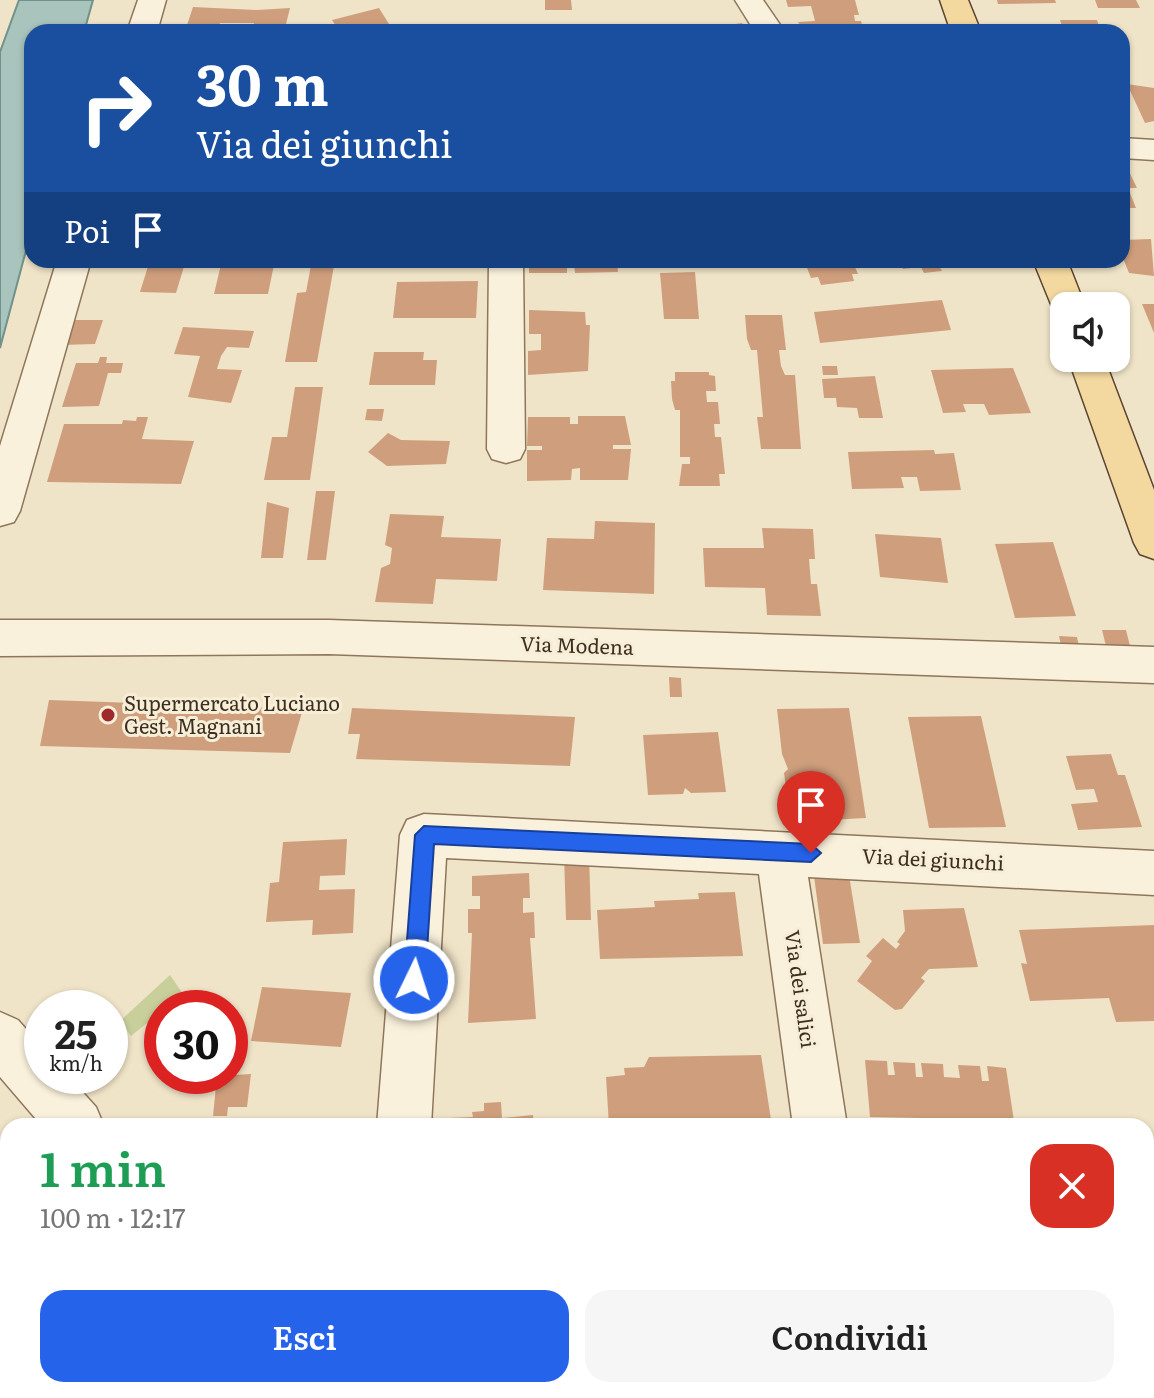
<!DOCTYPE html>
<html lang="it">
<meta charset="utf-8">
<style>
:root{--surface:#fff;--page:#f6f6f6;--text:#222;--muted:#767676;--accent:#2563eb}
body{margin:0;font-family:Literata,serif;background:var(--page);color:var(--text);height:100vh;display:flex;flex-direction:column;font-size:30px;white-space:nowrap}
*{box-sizing:border-box;margin:0}
p{font-size:26px;color:var(--muted)}
.icon{flex:none;width:44px;height:44px;fill:none;stroke:currentColor;stroke-width:2;stroke-linecap:round;stroke-linejoin:round}
.map{position:relative;flex:1;overflow:hidden}
.panel{position:absolute;left:0px;top:1118px;width:1154px;height:280px;display:flex;flex-direction:column;background:var(--surface);border-radius:24px 24px 0 0;box-shadow:0 2px 6px #0004}
.panel>*{flex:none}
.guide{position:absolute;left:24px;top:24px;width:1106px;height:244px;border-radius:24px;box-shadow:0 2px 6px #0004;background:#1a4fa0;color:#fff;overflow:hidden}
.controls{position:absolute;left:1050px;top:292px;display:grid;gap:16px}
.controls a{display:grid;place-items:center;width:80px;height:80px;border-radius:16px;background:var(--surface);box-shadow:0 2px 6px #0004;font-size:40px}
.speed{position:absolute;left:24px;top:990px;display:flex;gap:16px;font-size:40px;font-weight:700;text-align:center}
.speed>*{display:grid;place-content:center;width:104px;height:104px;border-radius:50%;background:var(--surface);box-shadow:0 2px 6px #0004;line-height:1}
.speed small{font-size:20px;font-weight:400}
.speed .limit{border:12px solid #d22;background:#fff;color:#111}
.pin{position:absolute;display:grid;place-items:center;width:68px;height:68px;color:#fff;margin:-82px -34px;border-radius:50% 50% 50% 0;rotate:-45deg;box-shadow:0 0 8px #0007}
.pin .icon{rotate:45deg}
.me{position:absolute;width:88px;margin:-44px;rotate:4deg;stroke-linejoin:round;filter:drop-shadow(0 0 6px #0008)}
.turn{display:flex;align-items:center;gap:28px;height:168px;padding:0 40px;font-size:36px}
.turn .icon{width:104px;height:104px;stroke-width:2.5}
.turn b{display:block;font-size:56px;line-height:68px}
.then{display:flex;align-items:center;height:76px;padding:0 40px;background:#0003;gap:16px;font-size:30px}
.round{display:grid;place-items:center;flex:none;width:84px;height:84px;border-radius:24px;background:var(--page)}
.overview{display:flex;align-items:center;justify-content:space-between;height:136px;padding:0 40px}
h1{font-size:48px;font-weight:600;line-height:60px;color:#1e9e55}
.cta{display:flex;gap:16px;margin-top:auto;padding:16px 40px}
.cta a{flex:1;height:92px;border-radius:24px;background:var(--accent);color:#fff;font-size:32px;font-weight:600;line-height:92px;text-align:center}
.cta a+a{background:var(--page);color:var(--text)}
.map>svg:first-child{display:block}
.green{fill:#c9cf9b}
.water{fill:#a9c4bc;stroke:#6f938a;stroke-width:2}
.building{fill:#cf9f7d}
.lines{fill:none;stroke-linecap:round;stroke-linejoin:round}
.minor-casing{stroke:#8d765c;stroke-width:3}
.major-casing{stroke:#5b4430;stroke-width:3}
.minor{fill:#faf1dc;fill-rule:evenodd}
.major{fill:#f3d9a0;fill-rule:evenodd}
.route{fill:#2563eb;stroke:#184099;stroke-width:2}
.poi-dot{fill:#9e2a2b;stroke:#f7eed8;stroke-width:3}
.labels{text-anchor:middle;stroke-width:6;stroke-linejoin:round;paint-order:stroke}
.street-label{font-size:20px;fill:#3d2e20;stroke:#f7eed8}
.poi-label{font-size:20px;fill:#3d2e20;stroke:#f7eed8;text-anchor:start}
</style>
<div class="map">
<svg width="1154" height="1398" viewBox="0 0 1154 1398">
<rect width="100%" height="100%" fill="#f0e4c8"/>
<path class="green" d="M170 975 183 994 131 1036 120 1021Z"/>
<path class="water" d="M19 0H93L84 32H32V228L0 348V52Z"/>
<path class="building" d="M545 0H571L572 10H545Z
M786 0H855L859 15H854L855 21H861L864 32H805L798 22 815 21 811 6 788 7Z
M997 0H1055L1056 3 998 4Z
M1095 0H1136L1140 8H1098Z
M193 7 257 10 290 8 284 32H252L254 23H220L217 31H185Z
M379 8 394 32H340L332 20Z
M1060 20H1097L1101 32H1064Z
M742 23 748 32H703L701 29Z
M1127 84 1154 88V121L1145 123Z
M1125 163 1137 188H1128L1136 208H1122V164Z
M1151 239 1154 276 1129 273 1122 256V240Z
M150 260H186L176 293 140 292Z
M222 260H275L268 294H214Z
M312 260H335L317 362H285L297 293 306 292Z
M529 260H617L618 272 575 273 574 263H567V273H529Z
M804 260H852L858 274H852L854 281 821 285 818 277 811 278Z
M899 260H952L953 262 938 264 942 271 924 273 921 267 903 269Z
M695 272 699 319H664L660 273Z
M478 281 476 318H393L397 282Z
M942 300 951 330 820 343 814 312Z
M1142 304H1154V333Z
M529 310 585 312 586 325H590L588 371 528 375V351L541 350V334H529Z
M745 315H782L786 350H779L781 366 785 375H795L801 449H761L757 417H763L757 350H751L747 339Z
M69 320H103L95 344 61 345Z
M183 327 254 331 249 348 227 347 221 356 217 369 242 370 231 403 188 397 200 356 174 354Z
M374 352H424L423 360H437L435 385H369Z
M100 357H107L106 363H123L121 373H108L99 406 62 407 76 363H98Z
M822 366H837L838 375H823Z
M1013 368 1031 413 989 415 984 404H963L966 412 943 413 931 370Z
M675 372H709V375L715 376 716 391H706L707 402H718L720 424H714L715 437H721L725 474H719L720 486H679L682 464H690V457H680V410H675L672 399 671 381H675Z
M875 376 883 418H859L857 408 837 407 836 398H824L822 379Z
M295 387H323L310 480H264L272 437H287Z
M367 409H384L382 421 365 420Z
M578 416H625L631 445H613V449H631L628 480H580V468L572 469 571 480 527 481V450H542V446H527L528 417H570V424H578Z
M137 417H148L142 439 194 441 181 484 47 482 64 424H122L123 420 136 421Z
M388 433 401 440 450 441 446 464 387 466 368 452Z
M934 450 935 454 954 453 961 490 920 491 917 477H901L904 488 852 489 848 452Z
M316 491H335L326 560H307Z
M267 502 289 508 283 558H261Z
M390 514 444 516 441 537 501 539 497 581 436 579 433 604 375 602 381 568 390 564 392 548 385 545Z
M595 521 655 523 654 594 543 590 547 538 594 539Z
M762 528 813 529 815 559H809L811 584H817L821 616 767 615 765 588 705 587 703 548H764Z
M875 534 941 538 948 583 880 577Z
M1053 542 1076 616 1015 618 995 544Z
M1102 630H1126L1131 650H1107Z
M1059 636 1077 637 1080 651 1062 650Z
M669 677 681 678 682 697H670Z
M49 700 303 709 290 753 40 746Z
M352 708 575 717 570 766 356 759 360 734H348Z
M849 708 866 818 791 822 784 773 788 769 782 754 777 709Z
M981 716 1006 827 929 828 908 717Z
M718 732 726 792 691 793 685 788 683 794 648 795 643 735Z
M1111 754 1118 775H1125L1142 827 1078 830 1071 804 1098 802 1094 789 1076 790 1066 756Z
M347 839 345 875 320 876 319 890 355 889 353 933 312 935 313 920 266 922 270 883 279 882 283 842Z
M589 854 591 920H566L564 855Z
M529 873 530 898H523V913L534 912 535 938H530L536 1019 468 1023 472 933H468V909H480V896H472V876Z
M849 875 860 943 823 944 814 876Z
M735 892 743 956 600 959 597 910 655 907 654 901 699 899 698 893Z
M964 908 978 967 929 969 921 978 925 981 902 1009 895 1010 857 981 872 961 866 956 883 938 896 949 900 944 897 942 905 931 903 910Z
M1154 925V1021L1116 1022 1109 998 1030 1001 1021 963 1027 964 1019 930Z
M262 987 351 993 341 1047 251 1041Z
M761 1055 772 1126H609L606 1077 625 1075 624 1068 644 1067 649 1057Z
M865 1060 887 1061 888 1075H895L893 1062 915 1063 916 1077H923L921 1063 943 1064 944 1077 960 1078 958 1065 980 1066 982 1081H989L987 1066 1006 1068 1014 1121H995V1126H981L980 1120 936 1118V1126H923L922 1118 870 1117Z
M251 1074 247 1107H228L227 1116H213L217 1076Z
M501 1102 502 1118 533 1115 534 1126H449V1118L473 1117 472 1112 484 1111V1103Z
M221 1390H327L326 1398H220Z
M739 1390H795V1396L739 1392Z
M920 1390H1068L1069 1398H921Z"/>
<g class="lines">
<defs>
<path id="minor" d="M138 0H166L157 32H127Z
M735 0H763L785 32H755Z
M1122 138 1154 140V160L1122 158Z
M57 260H91L20 511 14 522 0 526V446Z
M489 260H523L525 449 520 459 506 463 492 459 487 449Z
M0 620H329L1154 647V683L329 654 0 656Z
M424 814 1154 851V895L808 877 847 1126H793L759 874 446 858 431 1126H377L400 835 407 820Z
M0 1012 18 1020 42 1047V1076H68L96 1107 104 1126H42L0 1077Z
M23 1390H83L82 1398H22Z
M358 1390H418L417 1398H357Z
M830 1390H890L891 1398H831Z"/>
<path id="major" d="M940 0H968L981 32H951Z
M1033 260H1067L1085 306H1064V317L1055 314Z
M1068 358H1104L1154 490V559L1140 554 1134 543Z"/>
</defs>
<use href="#minor" class="minor-casing"/>
<use href="#major" class="major-casing"/>
<use href="#minor" class="minor"/>
<use href="#major" class="major"/>
</g>
<path class="route" d="M424 826 811 844 821 853 811 862 434 844 425 980 422 987 414 990 407 987 404 980 415 835Z"/>
<circle class="poi-dot" cx="108" cy="715" r="8"/>
<g class="labels">
<g class="street-label">
<text transform="translate(577 646) rotate(2)" y="7">Via Modena</text>
<text transform="translate(933 860) rotate(3)" y="7">Via dei giunchi</text>
<text transform="translate(800 989) rotate(82)" y="7">Via dei salici</text>
</g>
<g class="poi-label">
<text x="124" y="711">Supermercato Luciano<tspan x="124" dy="23">Gest. Magnani</tspan></text>
</g>
</g>
</svg>
<div class="controls">
<a><svg class="icon" aria-label="sound" viewBox="0 0 24 24"><path d="M4 9h4l5-4v14l-5-4H4zM17 9q2 3 0 6"/></svg></a>
</div>
<div class="speed"><div>25<small>km/h</small></div><div class="limit">30</div></div>
<div class="pin" style="left:811px;top:853px;background:#d93025"><svg class="icon" aria-label="arrive" viewBox="0 0 24 24"><path d="M6 21V4h12l-3 4 3 4H6"/></svg></div>
<svg class="me" style="left:414px;top:980px" viewBox="-20 -20 40 40"><circle r="17" fill="#2563eb" stroke="#fff" stroke-width="3"/><path d="M0-11L8 9 0 5-8 9z" fill="#fff"/></svg>
<div class="guide">
<div class="turn"><svg class="icon" aria-label="right" viewBox="0 0 24 24"><path d="M7 20v-9h11M14 6l5 5-5 5"/></svg><div><b>30 m</b>Via dei giunchi</div></div>
<div class="then">Poi<svg class="icon" aria-label="arrive" viewBox="0 0 24 24"><path d="M6 21V4h12l-3 4 3 4H6"/></svg></div>
</div>
<section class="panel">
<div class="overview"><div><h1>1 min</h1><p>100 m · 12:17</p></div><a class="round" style="background:#d93025;color:#fff"><svg class="icon" aria-label="close" viewBox="0 0 24 24"><path d="M6 6l12 12M18 6L6 18"/></svg></a></div>
<div class="cta"><a>Esci</a><a>Condividi</a></div>
</section>
</div>
